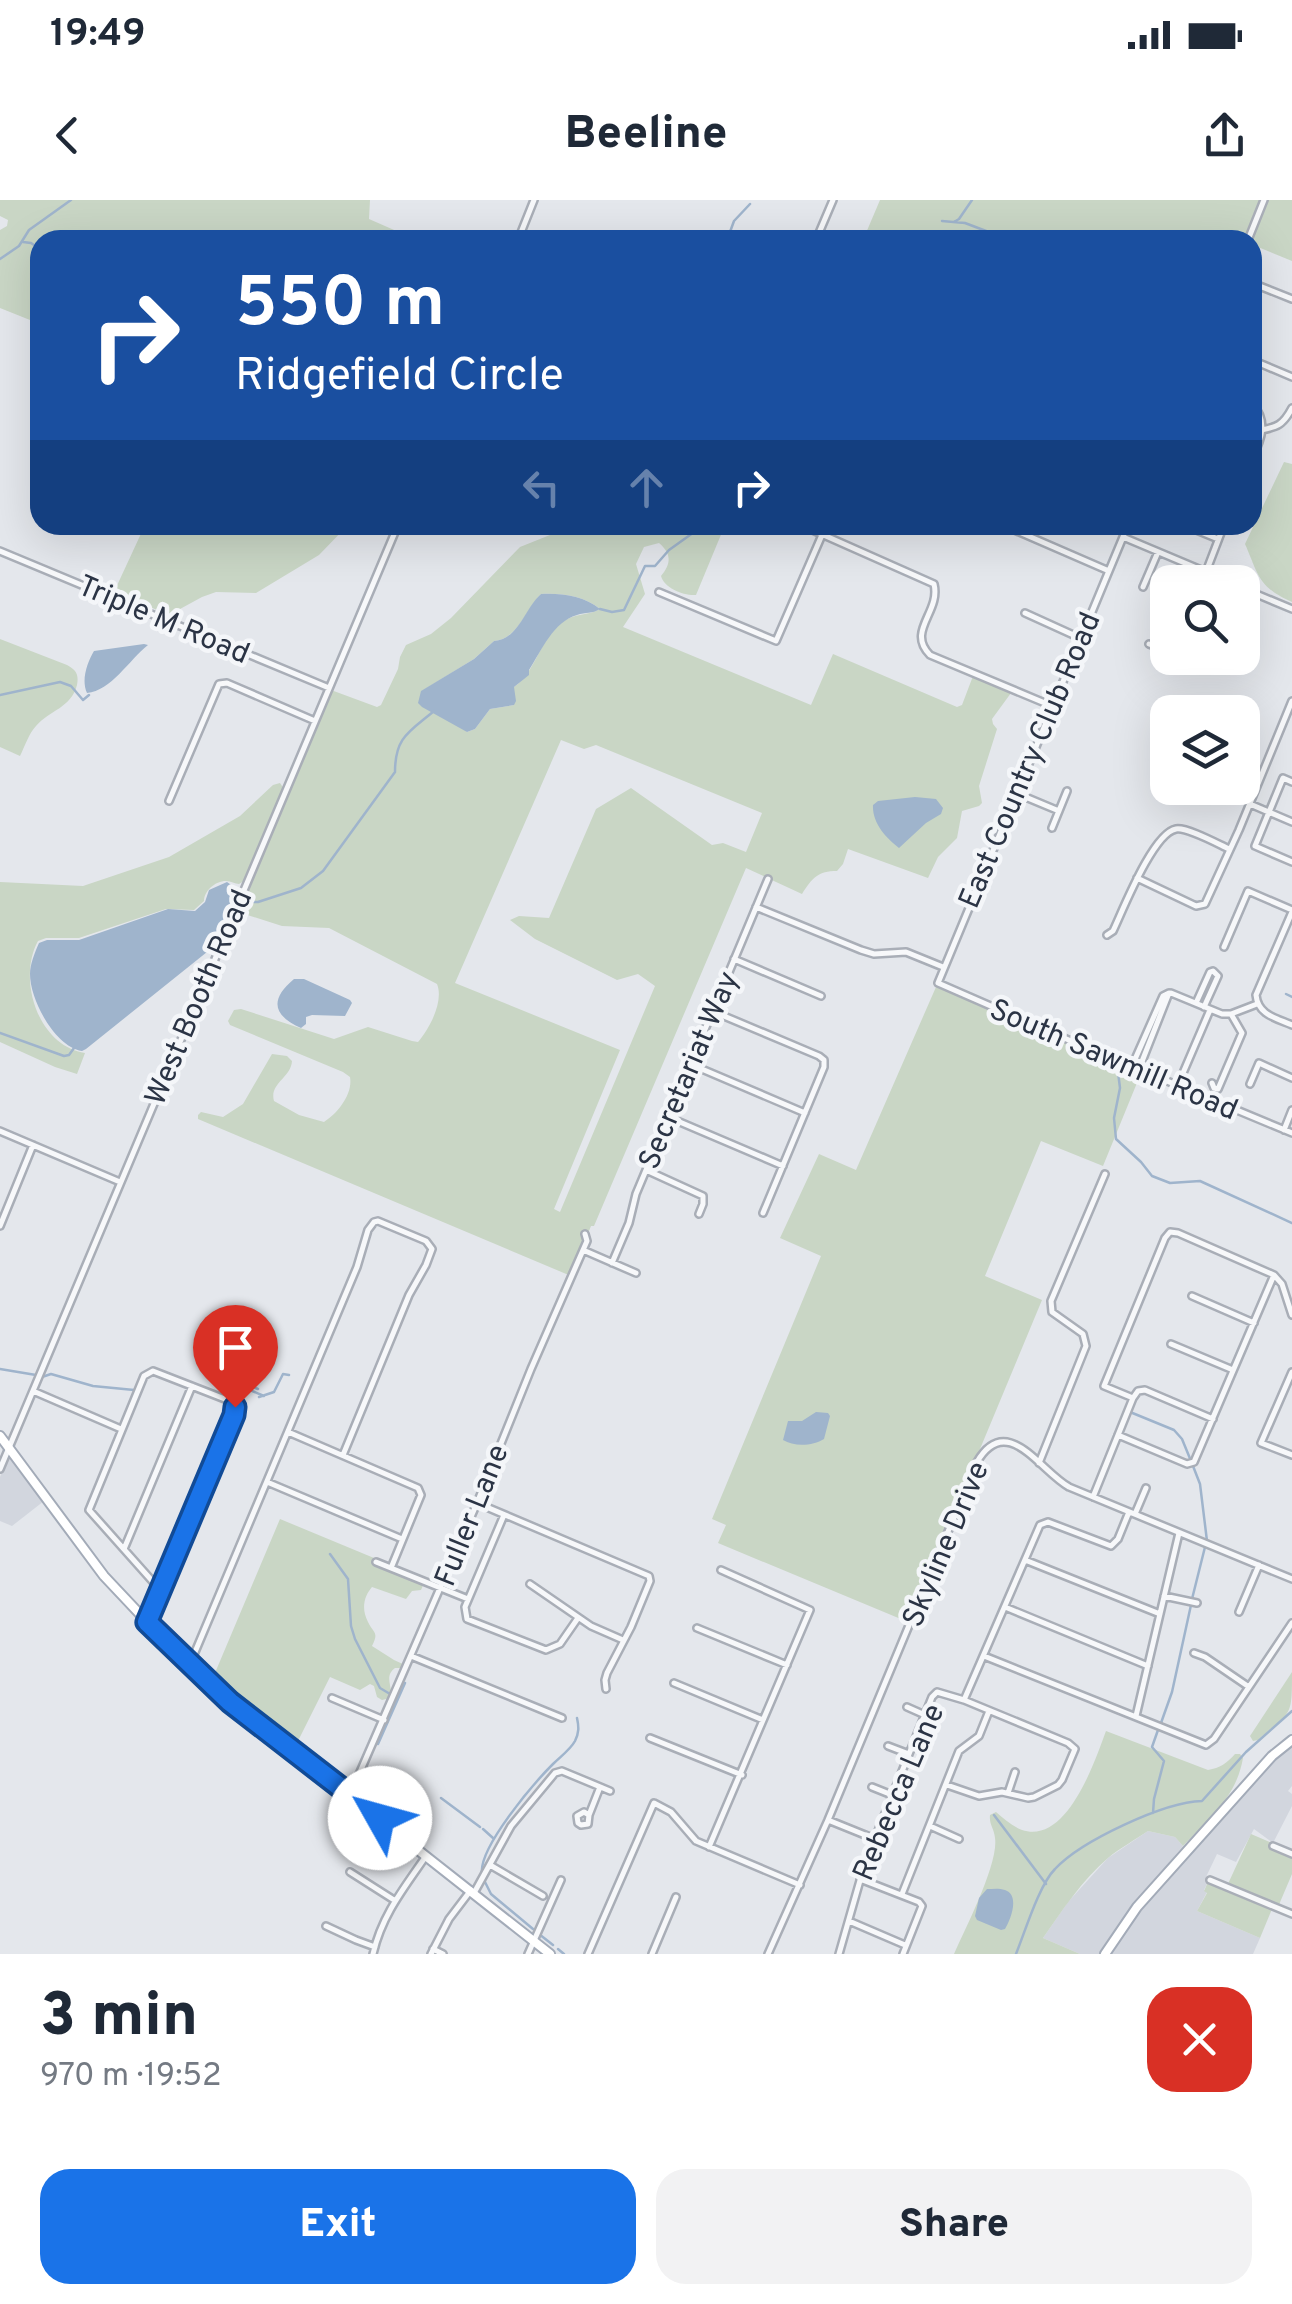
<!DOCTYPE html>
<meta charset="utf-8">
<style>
:root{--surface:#fff;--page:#f2f2f3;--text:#1f2937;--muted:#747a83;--accent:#1a73e8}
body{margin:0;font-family:Overpass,sans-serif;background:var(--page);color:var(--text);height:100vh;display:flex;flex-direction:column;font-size:38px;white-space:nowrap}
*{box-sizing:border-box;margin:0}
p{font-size:32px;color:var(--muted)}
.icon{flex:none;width:55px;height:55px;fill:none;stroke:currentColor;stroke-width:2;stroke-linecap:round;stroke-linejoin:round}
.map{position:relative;height:1754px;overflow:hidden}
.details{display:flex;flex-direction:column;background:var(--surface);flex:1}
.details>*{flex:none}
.hud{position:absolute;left:30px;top:30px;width:1232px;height:305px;border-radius:30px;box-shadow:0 10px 40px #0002;background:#1a4fa0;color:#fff;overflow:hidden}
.buttons{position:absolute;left:1150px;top:365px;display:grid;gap:20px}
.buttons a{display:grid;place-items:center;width:110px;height:110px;border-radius:20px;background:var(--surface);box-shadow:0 10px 40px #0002;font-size:50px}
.pin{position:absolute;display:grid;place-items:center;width:85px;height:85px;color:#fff;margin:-102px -42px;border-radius:50% 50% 50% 0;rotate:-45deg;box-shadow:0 0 10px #0007}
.pin .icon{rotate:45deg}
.me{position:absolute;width:110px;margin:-55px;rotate:308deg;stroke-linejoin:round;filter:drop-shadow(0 0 8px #0008)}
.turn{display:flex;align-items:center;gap:35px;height:210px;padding:0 40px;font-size:45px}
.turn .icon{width:130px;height:130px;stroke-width:2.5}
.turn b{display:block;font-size:70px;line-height:85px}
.lanes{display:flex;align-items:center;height:95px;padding:0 40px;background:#0003;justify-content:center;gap:50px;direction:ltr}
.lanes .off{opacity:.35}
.round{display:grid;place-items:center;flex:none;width:105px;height:105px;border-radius:30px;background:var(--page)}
.summary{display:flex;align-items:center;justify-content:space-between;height:170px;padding:0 40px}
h1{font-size:60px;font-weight:800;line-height:75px}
.button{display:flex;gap:20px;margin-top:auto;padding:20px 40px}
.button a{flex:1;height:115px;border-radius:30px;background:var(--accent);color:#fff;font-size:40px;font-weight:800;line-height:115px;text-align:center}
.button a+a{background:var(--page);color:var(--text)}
.status{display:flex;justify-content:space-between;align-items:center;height:70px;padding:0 50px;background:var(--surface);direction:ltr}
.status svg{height:28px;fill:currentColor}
header{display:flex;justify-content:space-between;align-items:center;height:130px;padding:0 40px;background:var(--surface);font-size:45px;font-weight:800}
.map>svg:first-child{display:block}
.built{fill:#d2d6de}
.green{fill:#c9d6c5;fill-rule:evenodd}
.water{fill:#9fb4cc}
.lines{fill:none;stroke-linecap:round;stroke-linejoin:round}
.stream{stroke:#9fb4cc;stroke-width:2.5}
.minor-casing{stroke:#a9aeb7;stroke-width:10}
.major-casing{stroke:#a3abb8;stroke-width:12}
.minor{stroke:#f7f8fa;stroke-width:5}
.major{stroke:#fff;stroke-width:8}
.route-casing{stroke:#114b97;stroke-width:25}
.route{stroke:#1a73e8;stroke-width:18}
.labels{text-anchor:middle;stroke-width:9;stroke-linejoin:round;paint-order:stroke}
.street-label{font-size:30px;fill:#2b3445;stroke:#f4f6f9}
</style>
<div class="status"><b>19:49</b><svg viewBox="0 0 49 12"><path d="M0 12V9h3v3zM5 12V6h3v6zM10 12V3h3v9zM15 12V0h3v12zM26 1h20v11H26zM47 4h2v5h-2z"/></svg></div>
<header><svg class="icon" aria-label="back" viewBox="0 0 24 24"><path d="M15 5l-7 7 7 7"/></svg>Beeline<svg class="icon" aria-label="share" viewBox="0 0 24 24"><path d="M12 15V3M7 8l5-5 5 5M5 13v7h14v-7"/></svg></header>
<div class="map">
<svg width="1292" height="1754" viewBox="0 0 1292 1754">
<rect width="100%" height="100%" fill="#e4e7ec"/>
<path class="built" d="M9 1255 44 1301 12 1326 0 1321V1277Z
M1292 1545V1586L1288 1591 1292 1594V1606L1273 1643 1254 1629 1236 1662 1217 1654 1206 1677 1208 1682 1204 1690 1207 1692 1197 1711 1260 1738 1253 1754H1111L1127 1729 1163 1684 1273 1562Z
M1148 1631 1175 1637 1183 1646 1130 1709 1099 1754H1080L1043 1738 1068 1702 1108 1658Z"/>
<path class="green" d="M0 0H370L369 19 417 40H40V124L0 108V30L7 26 8 20 0 16Z
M880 0H1260L1243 40H863Z
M1268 0H1292V61L1253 45 1252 40Z
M1284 262 1292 264V402C1258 387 1259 376 1245 344Z
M145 325H348L319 355 256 393 216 392 202 397 169 415 114 392Z
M575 325H725L696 395C684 396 664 388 661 376 671 364 672 354 659 343L644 347 636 364 645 394 623 427 811 505 833 454 957 507 962 505 973 476 1011 493 992 519 993 524 997 529 979 586 982 603 979 606 962 611 957 638 938 657 928 678 848 649 843 664 837 671C818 671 812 678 802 694L746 668 594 1026H591L571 1076 198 919V915L201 912 223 917 243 904 272 854 287 856 292 861C291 878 269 883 274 901L299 915 324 922C338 913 353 894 350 877L343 872 230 825 228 821 234 810 241 809 334 839 368 827 412 841 418 842C430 828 444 801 437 784L329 728 282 726 238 712 331 490 377 507 381 505 398 469 400 457 406 445 431 434 451 418 520 347ZM541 394C562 393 584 396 600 409 588 416 574 413 562 422 540 438 536 472 514 487V505L490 509 475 529 467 532 422 491 474 459 494 441C518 439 526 409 541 394ZM561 540 584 549 596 545 762 613 746 652 723 643 712 645 631 588 596 609 549 718 519 716 510 720 535 739 617 780 638 774 655 786 560 1012 554 1009 620 850 455 783Z
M0 439 67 465C76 470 79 474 77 485 71 508 50 510 36 526 29 533 25 546 20 556L0 547Z
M280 583 284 589 244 681 239 684C235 684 231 681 226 681 215 681 204 691 204 701L194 710 166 709 79 738H46L38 741C17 779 38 846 85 853L77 874 55 867 0 842V682L83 686 169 657 240 616 273 585Z
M936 787 1137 871 1139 878 1103 966 1041 941 985 1076 1042 1100 908 1422 718 1343 726 1325 712 1319 821 1056 780 1038 819 954 856 970Z
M280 1319 374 1358 373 1363 424 1383 421 1390 412 1391 406 1399 372 1387C364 1396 361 1409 368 1422 374 1434 379 1432 372 1446L394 1460 405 1465 403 1468H395C383 1477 394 1487 390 1498L382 1500 377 1497 374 1486 370 1484 360 1490 330 1477 295 1547 212 1480Z
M1292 1472C1292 1520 1291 1510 1258 1540L1253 1541 1250 1536Z
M1106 1531 1208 1570C1220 1568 1227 1563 1235 1554H1240L1243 1558C1236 1598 1210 1617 1183 1646L1175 1637 1148 1631C1135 1640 1120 1648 1108 1658 1082 1680 1062 1711 1043 1738L1080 1754H954C965 1729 999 1663 995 1638 994 1628 989 1625 990 1615L996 1612C1004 1619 1012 1626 1022 1630 1067 1645 1095 1561 1106 1531Z
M1251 1634 1272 1643V1648L1292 1656V1674L1278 1707 1227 1686Z
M1208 1682 1272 1709 1260 1738 1197 1711 1207 1693 1204 1691Z"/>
<path class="water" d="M541 394C562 393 584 396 600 409 592 414 586 412 577 415 553 422 542 450 529 470V475L514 487 516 501 514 505 490 509 475 529 467 532 422 507 418 503 421 491 474 459 494 441C518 440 525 408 541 394Z
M144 444 148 445C129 460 111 491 87 493 81 480 87 463 94 451Z
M915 597 936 599 943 608 941 614 926 623 899 648C886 638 872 623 873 605L878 601Z
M227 682 237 689C232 712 220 733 207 752L86 849 82 851C55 847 30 800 30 774 30 764 35 752 39 743L47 740H79L168 709 195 711 205 702 209 690Z
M294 779H304L350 800 352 803 345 816 312 815 306 817V824L301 828C272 815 270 799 294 779Z
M816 1212 828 1213 830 1216 824 1239C813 1246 794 1247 783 1240L788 1221H802Z
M987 1689C993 1689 999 1688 1005 1690 1020 1695 1011 1719 1005 1729L1001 1730 977 1720 975 1716 979 1698Z"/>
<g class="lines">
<path class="stream" d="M942 21 965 23 994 34
M954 22 959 19 972 0
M727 40 734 21 750 4
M23 42 31 43 40 49
M0 59 19 46 29 30 71 0
M600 409 612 412 624 410 645 366H655L669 350 704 325
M0 495 60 482 71 486 83 500 89 495
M242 702H258L301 688 323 671 395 572C395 537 409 532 434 511
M1286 794 1292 797
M0 833 64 856 69 855 74 848
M1117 864 1120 888 1114 918 1116 939 1141 962 1152 976 1170 983 1200 981 1292 1023
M0 1169 36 1175
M203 1170 264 1196
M42 1177 51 1174 93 1186 134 1190
M232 1181 236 1180 258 1189
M259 1197 274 1192 283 1174 289 1175
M1130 1212 1174 1230 1182 1239 1191 1261
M1193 1266 1200 1284 1207 1341
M330 1354 348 1379 351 1426 355 1439 380 1488 390 1494
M1192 1399 1205 1347
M1161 1523 1172 1492 1191 1405
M378 1544 405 1483
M441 1598 480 1627
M1153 1613 1154 1599 1164 1561 1152 1547 1158 1530
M994 1615 1046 1684
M483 1629 493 1638
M482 1674C478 1648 534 1583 553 1564 561 1556 570 1550 575 1541 579 1533 579 1527 577 1518
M485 1682 491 1694 533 1729
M539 1734 553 1745
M558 1749 564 1754
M1016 1754C1025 1732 1039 1685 1055 1669 1081 1641 1164 1602 1202 1601L1246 1552 1292 1511"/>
<defs>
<path id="minor" d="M518 40 534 0
M816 40 833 0
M1248 40 1264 0
M1252 83 1292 99
M1252 160 1292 177
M1252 203C1268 221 1262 239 1252 258
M1252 232C1274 227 1281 229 1292 208
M801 325 934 384C941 412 906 431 930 455L1052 506
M1003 325 1109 371
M1128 325 938 783 1071 841 1292 933
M1184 325 1218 339
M1123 337 1230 382
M0 351 329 488
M1206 372 1224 325
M1143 387 1158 352
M1242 388 1292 409
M659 392 776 441 822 335
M1025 413 1080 438
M1149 444 1168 451
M1182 458H1186
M1292 582 1283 578 1255 646 1292 662
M1016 593 1059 611
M169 601 219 484 227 483 315 521
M1250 604 1292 622
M1052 628 1067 591
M1137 678 1196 706 1205 704 1239 630 1292 501
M756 707 861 750 874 754 906 752 943 767
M1292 712 1256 795C1258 815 1276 818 1292 825
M1107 735 1113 731C1123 710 1153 633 1176 629 1187 627 1218 644 1229 649
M1224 747 1248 691 1292 710
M734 759 821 796
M1171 793 1222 814H1231L1257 804
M1196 803 1210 772 1213 771 1218 776 1204 807
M712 811 819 856 824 860V867L763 1013
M690 864 805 913
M1132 866 1163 796 1169 793 1139 869
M1183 873 1210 810
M1212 883 1214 888 1218 889 1242 833 1231 814
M1250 884 1259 863 1292 878
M668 917 783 966
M1284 930 1292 910
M0 931 120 982
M646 970 703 996V1004L699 1014
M0 1026 33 945
M583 1050 636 1073
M612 1063 629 1023 636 994 768 679
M1192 1096 1254 1123
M1171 1144 1233 1170
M1292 1172 1261 1243 1292 1255
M33 1191 121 1229
M1133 1198 1104 1186 1165 1038 1170 1032 1178 1033 1274 1075 1282 1084 1292 1115
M1133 1198 1138 1191 1145 1190 1213 1219
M288 1232 418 1288 421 1295 391 1368
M1118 1235 1187 1264 1194 1262 1274 1075
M1039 1263 1086 1146 1083 1134 1052 1112 1051 1101 1105 974
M0 1269 398 325
M267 1282 402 1339
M1093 1297 1133 1198
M477 1303 649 1376 650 1381 631 1427 607 1473 605 1480 606 1489
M1135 1314 1146 1288
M504 1315 465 1407 467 1419 546 1450 560 1444 578 1418
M124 1349 192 1186
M1025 1360 1160 1414
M376 1362 468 1399
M530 1384 591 1426 623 1440
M1164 1396 1197 1403
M1005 1407 1148 1466
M1239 1412 1259 1365
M147 1422 234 1215 235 1211 230 1201 153 1171 144 1176 89 1310 154 1383 161 1387
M697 1428 787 1465
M1194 1453 1205 1457 1249 1487
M411 1456 562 1518
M984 1456 1206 1545 1214 1539 1292 1423
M190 1464 357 1067 368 1030 374 1022 378 1021 426 1041 432 1049 426 1065 409 1095 343 1255
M674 1483 763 1520
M332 1498 384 1520
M964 1500 1040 1325 1048 1322 1111 1346 1118 1339 1129 1312
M907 1507 925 1515
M1136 1516 1179 1333
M650 1538 742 1575
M888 1546 909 1554
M872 1587 892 1595
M1008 1593 1015 1572
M350 1595 477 1303 531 1169 587 1041 585 1034
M589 1615 588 1624 581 1625 578 1623 577 1616 584 1612 589 1615 600 1587
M828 1620 875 1639
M930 1626 959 1639
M1273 1646 1292 1654
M709 1647 810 1410 721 1370
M490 1665 543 1696
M350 1672 394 1700
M860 1679 919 1702 922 1706 903 1754
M1210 1680 1292 1714
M474 1693 511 1626 555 1573 562 1571 610 1591
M902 1694 959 1551 979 1536 989 1511
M849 1721 905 1745
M326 1726 356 1740 375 1747
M433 1749 443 1754
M373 1754C382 1715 404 1688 426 1656
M431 1754 449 1719 471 1690
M528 1754 561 1680
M588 1754 654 1603 671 1612 696 1641 800 1685
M652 1754 676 1697
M768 1754 828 1620 977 1262C1007 1211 1040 1271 1069 1287L1292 1379
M839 1754 865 1663 932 1497 937 1492 964 1500 1068 1543 1075 1549 1062 1580 1058 1585 1034 1597 1028 1598 1002 1592 979 1596 947 1585"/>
<path id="major" d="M0 1236 104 1376 153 1428 230 1502 550 1754
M1105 1754 1137 1707 1272 1556 1292 1540"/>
</defs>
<use href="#minor" class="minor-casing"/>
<use href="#major" class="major-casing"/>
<use href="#minor" class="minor"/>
<use href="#major" class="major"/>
</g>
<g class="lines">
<defs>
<path id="route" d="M235 1207 234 1215 147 1422 230 1502 380 1618"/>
</defs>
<use href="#route" class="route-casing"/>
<use href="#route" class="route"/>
</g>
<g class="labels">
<g class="street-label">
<text transform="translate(164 419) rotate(23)" y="10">Triple M Road</text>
<text transform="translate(1029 560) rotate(-67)" y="10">East Country Club Road</text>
<text transform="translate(198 797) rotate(-67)" y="10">West Booth Road</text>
<text transform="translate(1114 859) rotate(23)" y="10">South Sawmill Road</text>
<text transform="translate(688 870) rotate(-67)" y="10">Secretariat Way</text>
<text transform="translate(471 1315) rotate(-68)" y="10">Fuller Lane</text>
<text transform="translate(945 1344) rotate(-67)" y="10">Skyline Drive</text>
<text transform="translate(898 1592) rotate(-67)" y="10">Rebecca Lane</text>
</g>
</g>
</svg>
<div class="buttons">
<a><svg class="icon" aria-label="search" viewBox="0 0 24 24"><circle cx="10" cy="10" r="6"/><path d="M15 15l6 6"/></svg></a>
<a><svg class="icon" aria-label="layers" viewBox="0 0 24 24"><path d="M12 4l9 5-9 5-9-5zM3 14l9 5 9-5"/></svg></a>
</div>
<div class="pin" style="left:235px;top:1207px;background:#d93025"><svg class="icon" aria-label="arrive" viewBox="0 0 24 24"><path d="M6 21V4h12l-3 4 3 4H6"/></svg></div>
<svg class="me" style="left:380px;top:1618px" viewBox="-20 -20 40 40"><circle r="19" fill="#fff"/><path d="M0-13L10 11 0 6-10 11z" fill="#1a73e8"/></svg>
<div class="hud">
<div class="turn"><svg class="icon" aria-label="right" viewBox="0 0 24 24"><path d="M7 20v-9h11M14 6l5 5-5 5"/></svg><div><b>550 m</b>Ridgefield Circle</div></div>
<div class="lanes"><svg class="icon off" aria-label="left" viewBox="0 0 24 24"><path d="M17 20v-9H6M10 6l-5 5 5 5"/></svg><svg class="icon off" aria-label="ahead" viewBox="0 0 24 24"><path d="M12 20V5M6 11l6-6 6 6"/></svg><svg class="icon" aria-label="right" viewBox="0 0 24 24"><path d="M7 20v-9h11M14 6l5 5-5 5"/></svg></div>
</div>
</div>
<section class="details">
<div class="summary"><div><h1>3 min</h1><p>970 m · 19:52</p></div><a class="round" style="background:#d93025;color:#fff"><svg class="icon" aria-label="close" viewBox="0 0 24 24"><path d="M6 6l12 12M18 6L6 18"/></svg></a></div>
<div class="button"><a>Exit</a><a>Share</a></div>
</section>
